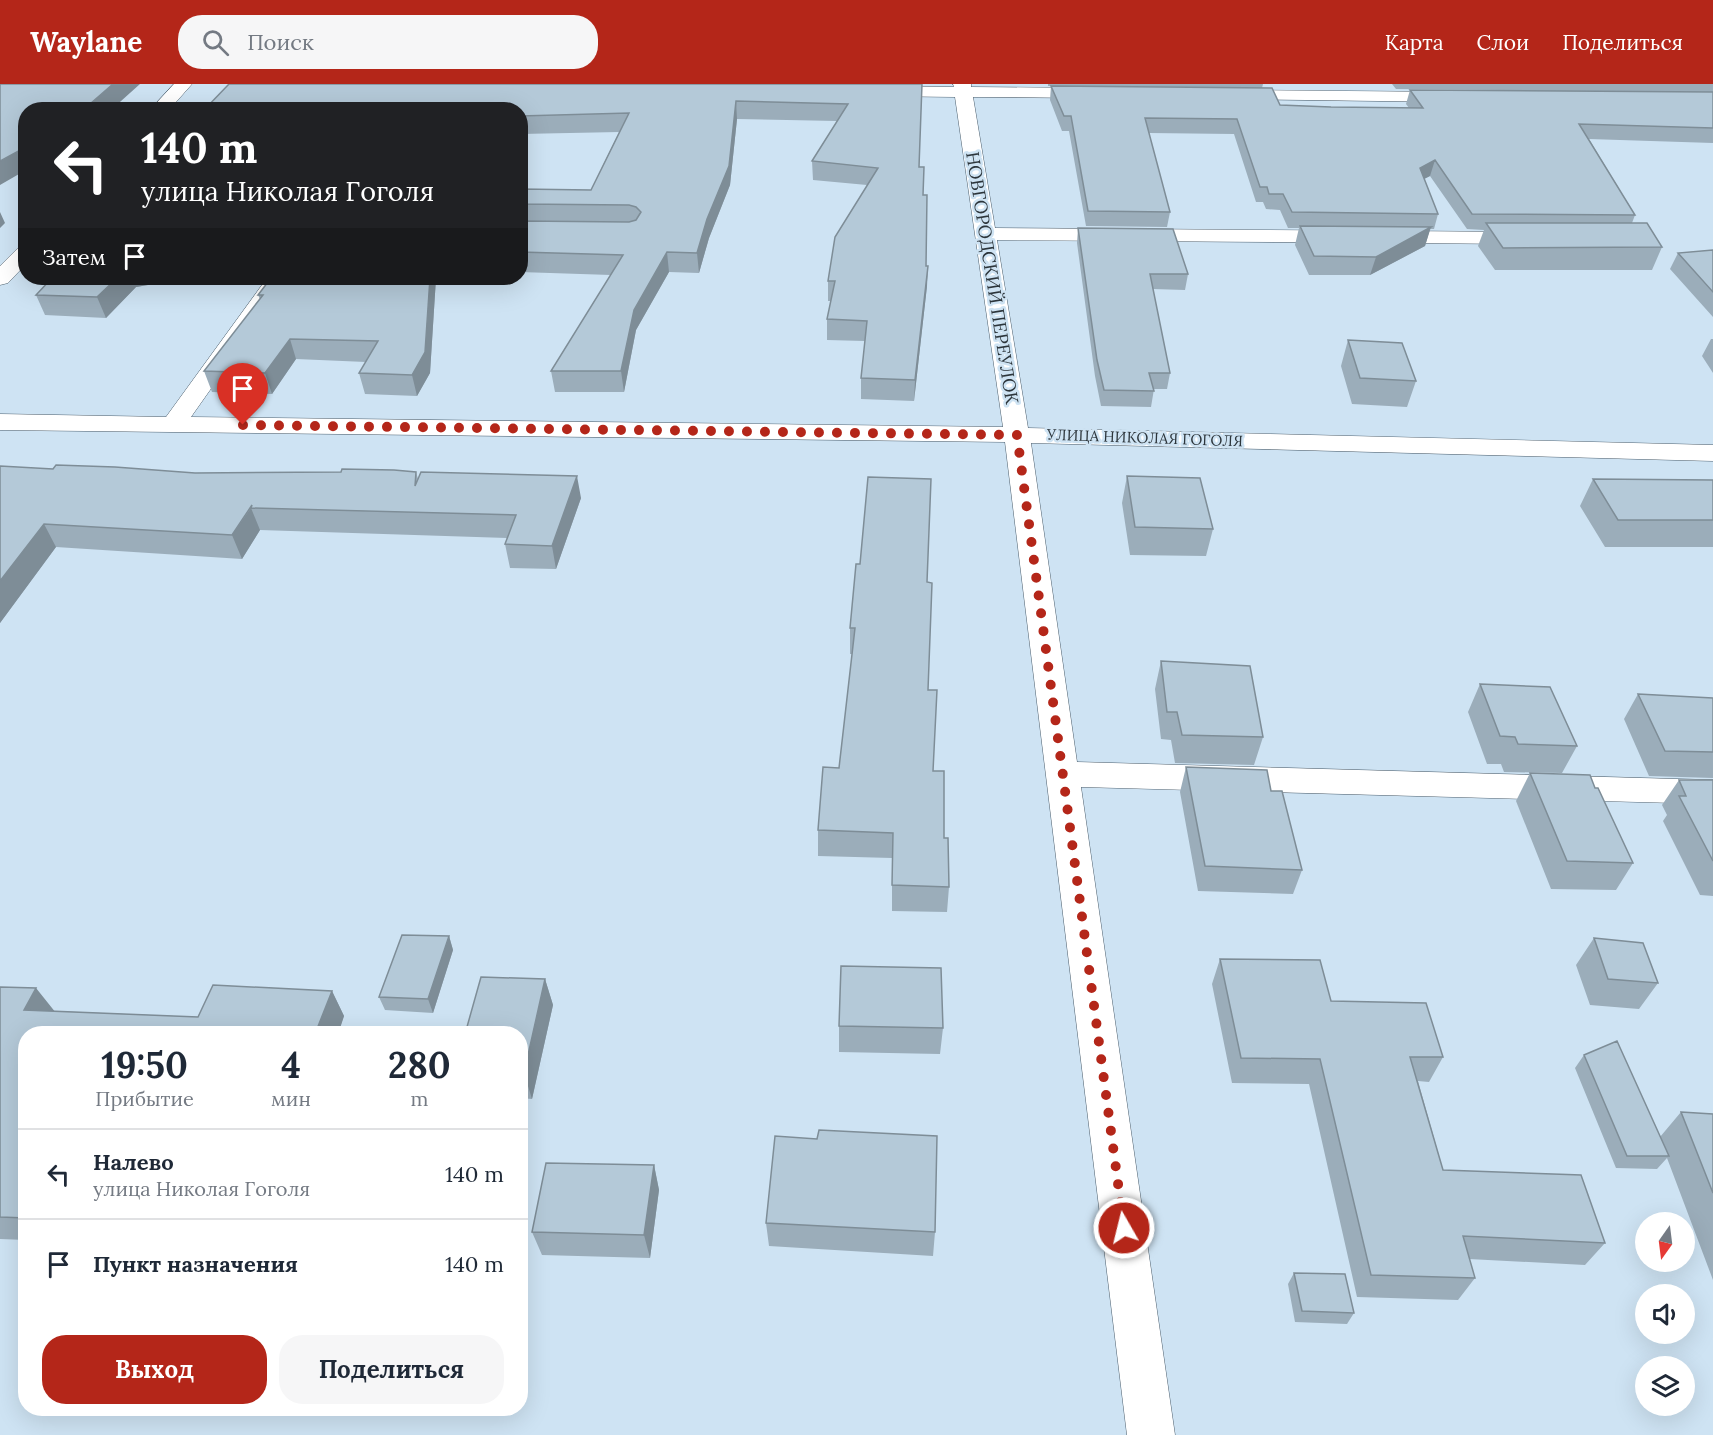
<!DOCTYPE html>
<html lang="ru">
<meta charset="utf-8">
<style>
:root{--surface:#fff;--page:#f6f6f7;--text:#1f2937;--muted:#747a83;--line:#e0e1e3;--accent:#b42619}
body{margin:0;font-family:Lora,serif;background:var(--page);color:var(--text);height:100vh;display:flex;flex-direction:column;font-size:22px;white-space:nowrap}
*{box-sizing:border-box;margin:0}
p{font-size:20px;color:var(--muted)}
.icon{flex:none;width:33px;height:33px;fill:none;stroke:currentColor;stroke-width:2;stroke-linecap:round;stroke-linejoin:round}
.map{position:relative;flex:1;overflow:hidden}
.side{position:absolute;left:18px;top:942px;width:510px;height:390px;display:flex;flex-direction:column;background:var(--surface);border-radius:24px;box-shadow:0 6px 24px #0002}
.side>*{flex:none}
.banner{position:absolute;left:18px;top:18px;width:510px;height:183px;border-radius:24px;box-shadow:0 6px 24px #0002;background:#202124;color:#fff;overflow:hidden}
.needle{width:39px;rotate:194deg}
.fabs{position:absolute;left:1635px;top:1128px;display:grid;gap:12px}
.fabs a{display:grid;place-items:center;width:60px;height:60px;border-radius:50%;background:var(--surface);box-shadow:0 6px 24px #0002;font-size:30px}
.pin{position:absolute;display:grid;place-items:center;width:51px;height:51px;color:#fff;margin:-62px -26px;border-radius:50% 50% 50% 0;rotate:-45deg;box-shadow:0 0 6px #0007}
.pin .icon{rotate:45deg}
.me{position:absolute;width:66px;margin:-33px;rotate:352deg;stroke-linejoin:round;filter:drop-shadow(0 0 4px #0008)}
.turn{display:flex;align-items:center;gap:21px;height:126px;padding:0 24px;font-size:27px}
.turn .icon{width:78px;height:78px;stroke-width:2.5}
.turn b{display:block;font-size:42px;line-height:51px}
.then{display:flex;align-items:center;height:57px;padding:0 24px;background:#0003;gap:12px;font-size:22px}
.eta{display:flex;justify-content:space-evenly;align-items:center;height:102px;text-align:center}
.eta b{font-size:36px;font-weight:700;line-height:42px}
.action{display:flex;gap:12px;margin-top:auto;padding:12px 24px}
.action a{flex:1;height:69px;border-radius:24px;background:var(--accent);color:#fff;font-size:24px;font-weight:700;line-height:69px;text-align:center}
.action a+a{background:var(--page);color:var(--text)}
ul{padding:0;list-style:none}
li{display:flex;align-items:center;gap:18px;height:90px;padding:0 24px;border-top:2px solid var(--line)}
li div{flex:1}
li b{display:block;font-size:22px}
li em{font-style:normal}
header{display:flex;align-items:center;gap:36px;box-sizing:border-box;height:84px;padding:0 30px;background:var(--accent);color:#fff}
header strong{font-size:28px}
nav{display:flex;gap:33px;margin-inline-start:auto;font-size:21px}
.search{width:420px;height:54px;background:var(--page);display:flex;align-items:center;gap:15px;box-sizing:border-box;padding:0 21px;border-radius:24px;color:var(--muted);font-size:22px}
.map>svg:first-child{display:block}
.lines{fill:none;stroke-linecap:round;stroke-linejoin:round}
.minor-casing{stroke:#4c5e6c;stroke-width:1}
.minor{fill:#fff;fill-rule:evenodd}
.wall{fill:#9badba}
.shaded-wall{fill:#7e8d97}
.building{fill:#b4c9d8;stroke:#7e8d97;stroke-width:1.5}
.route{stroke:#b42619;stroke-width:10;stroke-dasharray:0 18}
.labels{text-anchor:middle;stroke-width:5;stroke-linejoin:round;paint-order:stroke}
.far-street-label{font-size:15px;fill:#2c353b;stroke:#cee3f3}
.street-label{font-size:18px;fill:#2c353b;stroke:#cee3f3}
</style>
<header>
<strong>Waylane</strong>
<div class="search"><svg class="icon" aria-label="search" viewBox="0 0 24 24"><circle cx="10" cy="10" r="6"/><path d="M15 15l6 6"/></svg>Поиск</div>
<nav><a>Карта</a><a>Слои</a><a>Поделиться</a></nav>
</header>
<div class="map">
<svg width="1713" height="1351" viewBox="0 0 1713 1351">
<rect width="100%" height="100%" fill="#cee3f3"/>
<g class="lines">
<defs>
<path id="minor" d="M174 0H192L169 26H150Z
M953 0H971V3L1095 4 1101 5 1104 9 1101 13 1095 14 973 13 995 144 1526 148 1533 150 1536 154 1533 158 1526 160 997 156 1028 344 1713 361V377L1031 359 1077 678 1713 696V720L1081 703 1175 1351H1127L1005 358 0 346V330L166 333 267 194H289L191 333 1003 343 955 13 877 12 871 11 868 7 871 3 877 2 954 3Z
M1231 6 1452 8 1458 9 1461 13 1458 17 1452 18 1225 15 1222 11 1225 7Z
M26 161V180L8 199 0 201V182L19 163Z"/>
</defs>
<use href="#minor" class="minor-casing"/>
<use href="#minor" class="minor"/>
</g>
<path class="wall" d="M922 0 919 83 923 111 927 202 914 317 861 315V294L865 257 827 256V235L831 217H828V197L867 101 813 96 812 77 837 37 737 35 730 101 709 154 699 189 669 188 636 246 624 308H555L551 287 611 191 520 188V105L591 106 619 48 520 50V26Z
M1048 0H1263L1262 4 1048 2Z
M1392 0H1713V59L1589 55 1635 131 1632 139 1662 163 1652 186H1495L1478 162 1484 146 1467 145 1430 92 1424 95 1438 130 1434 145H1430L1425 162 1370 191H1309L1295 161 1299 144H1288L1280 126 1266 125 1263 118H1256L1234 50 1149 49 1170 128 1167 143 1086 142 1069 47H1062L1050 16 1051 2 1280 21 1331 23 1409 24 1406 20 1410 6H1500L1396 5Z
M1078 144 1188 190 1185 206 1153 205 1170 289 1167 305H1154L1151 323 1101 322 1095 292 1077 159Z
M1713 166V233L1670 185 1678 169Z
M271 194H436L430 289 417 312 365 310 359 289 366 278 296 275 272 310 212 308 204 287 260 215 258 211Z
M148 201 136 203 106 234 45 231 36 211Z
M1711 255H1713V289L1702 272Z
M1348 256 1416 297 1407 323 1352 320 1341 282Z
M0 382 53 385 195 389 416 388 418 395 581 414 556 485 510 484 505 460 507 454 260 446 242 475 56 463 0 539Z
M1127 392 1213 445 1206 472 1130 471 1122 419Z
M1593 395 1713 396V463H1605L1580 422Z
M927 498 928 606 933 687 944 754 949 803 947 828 892 827V774L818 772V746L839 684 852 570H850V544Z
M1161 577 1263 653 1254 681 1175 679 1171 656 1161 655 1155 605Z
M1480 600 1577 662 1562 689 1504 688 1501 680H1487L1468 628Z
M1638 610 1713 614V694L1649 692 1624 635Z
M1186 683 1302 786 1293 810 1198 807 1180 708Z
M1530 689 1595 704 1633 779 1616 806 1551 805 1516 717Z
M1679 696H1713V812L1700 811 1663 737 1667 731 1662 721Z
M449 852 453 866 433 929 385 926 379 913Z
M1594 854 1658 899 1639 925 1590 921 1576 881Z
M1220 875 1331 917 1443 973 1429 998 1418 997 1443 1086 1605 1159 1585 1181 1469 1175 1475 1194 1458 1216 1357 1213 1309 1000 1232 999 1212 900Z
M545 895 553 921 532 1015 520 1014V950Z
M0 903 54 927 198 933 332 907 344 932 338 950H26V1156L0 1155Z
M839 942 943 944 940 970 839 968Z
M1584 971 1660 1053 1681 1028 1713 1030V1196L1667 1074 1657 1085 1616 1084 1575 984Z
M654 1081 659 1106 650 1174 542 1171 532 1148Z
M766 1139 935 1148 933 1172 769 1162Z
M1294 1189 1354 1229 1347 1240 1295 1238 1288 1200Z"/>
<path class="shaded-wall" d="M113 0H140L111 26H83Z
M736 17 737 35 730 101 709 154 699 189 697 169Z
M26 63V86L0 101V77Z
M1435 76 1430 92 1416 99 1420 84Z
M0 128 5 139 0 144Z
M1431 143 1425 162 1370 191 1376 173Z
M667 168 669 188 636 246 624 308 621 287 634 226Z
M928 182 927 202 914 317 915 296Z
M117 194H154L148 201 136 203 106 234 97 213Z
M430 194H436L430 289 417 312 412 291Z
M290 255 296 275 272 310 265 289Z
M577 392 581 414 556 485 552 462Z
M251 424 260 446 242 475 232 451Z
M44 440 56 463 0 539V497Z
M449 852 453 866 433 929 428 915Z
M545 895 553 921 532 1015 524 989Z
M36 904 56 929 24 926Z
M332 907 344 932 338 950H315Z
M654 1081 659 1106 650 1174 644 1151Z"/>
<path class="building" d="M0 0H113L83 26H26V63L0 77Z
M229 0H922L919 83H924L923 111H927L926 182H928L915 296 861 294 867 237 827 235 835 197H828L835 153 878 84 812 77 848 20 736 17 729 82 707 135 697 169 667 168 634 226 621 287H551L623 171 520 168V137L629 138 636 136 641 128 636 123 629 121 520 120V105L591 106 629 29 520 32V26H204Z
M1051 2 1272 4 1280 21 1331 23 1423 24 1410 6 1713 8V44L1579 40 1635 131 1472 130 1435 76 1420 84 1438 130 1292 128 1283 110H1269L1267 103H1260L1237 35 1145 34 1170 128 1088 127 1071 32H1064Z
M1486 139H1647L1662 163 1503 164Z
M1300 142 1431 143 1376 173 1314 172Z
M1078 144 1173 145 1188 190H1150L1170 289H1149L1154 307 1104 306 1097 276Z
M1713 166V208L1678 169Z
M52 194H117L97 213 36 211Z
M271 194H430L425 268 412 291 359 289 378 257 290 255 265 289 204 287 263 211H258Z
M1348 256 1402 259 1416 297 1360 294Z
M56 381 115 383 195 389 341 388 342 385 394 386 416 388 415 402 421 388 577 392 552 462 505 460 516 431 251 424 252 421 232 451 44 440 0 497V382L53 385Z
M1127 392 1200 394 1213 445 1135 443Z
M868 393 931 395 927 498 932 499 928 606H937L933 687H944V754H948L949 803 892 801 893 749 818 746 823 683 839 684 855 544H850L856 480H860Z
M1593 395 1713 396V436H1618Z
M1161 577 1250 582 1263 653 1182 651 1177 628H1167Z
M1480 600 1550 603 1577 662 1518 660 1515 653 1500 652Z
M1638 610 1713 614V668L1665 667Z
M1186 683 1267 686 1271 707H1282L1302 786 1205 782Z
M1530 689 1590 691 1595 704H1598L1633 779 1567 777Z
M1679 696H1713V777L1679 712H1686Z
M402 851 449 852 428 915 379 913Z
M1594 854 1643 859 1658 899 1608 895Z
M1220 875 1320 876 1331 917 1426 919 1443 973H1410L1443 1086 1581 1091 1605 1159 1463 1152 1475 1194 1371 1191 1320 975 1241 974Z
M841 882 941 884 943 944 839 942Z
M481 893 545 895 524 989H520V950H465Z
M213 901 332 907 315 950H26V1134L0 1133V903L36 904 24 926 198 933Z
M1617 957 1669 1072H1627L1584 971Z
M1681 1028 1713 1030V1109Z
M819 1046 937 1052 935 1148 766 1139 775 1052 817 1055Z
M546 1079 654 1081 644 1151 532 1148Z
M1294 1189 1345 1190 1354 1229 1302 1227Z"/>
<g class="lines">
<path class="route" d="M243 341 1017 351 1124 1144"/>
</g>
<g class="labels">
<g class="far-street-label">
<text transform="translate(1145 354) rotate(2)" y="5">УЛИЦА НИКОЛАЯ ГОГОЛЯ</text>
</g>
<g class="street-label">
<text transform="translate(992 194) rotate(81)" y="6">НОВГОРОДСКИЙ ПЕРЕУЛОК</text>
</g>
</g>
</svg>
<div class="fabs">
<a><svg class="needle" viewBox="-14 -14 28 28"><path d="M0-13l5 13h-10z" fill="#e53935"/><path d="M0 13l5-13h-10z" fill="#747a83"/></svg></a>
<a><svg class="icon" aria-label="sound" viewBox="0 0 24 24"><path d="M4 9h4l5-4v14l-5-4H4zM17 9q2 3 0 6"/></svg></a>
<a><svg class="icon" aria-label="layers" viewBox="0 0 24 24"><path d="M12 4l9 5-9 5-9-5zM3 14l9 5 9-5"/></svg></a>
</div>
<div class="pin" style="left:243px;top:341px;background:#d93025"><svg class="icon" aria-label="arrive" viewBox="0 0 24 24"><path d="M6 21V4h12l-3 4 3 4H6"/></svg></div>
<svg class="me" style="left:1124px;top:1144px" viewBox="-20 -20 40 40"><circle r="17" fill="#b42619" stroke="#fff" stroke-width="3"/><path d="M0-11L8 9 0 5-8 9z" fill="#fff"/></svg>
<div class="banner">
<div class="turn"><svg class="icon" aria-label="left" viewBox="0 0 24 24"><path d="M17 20v-9H6M10 6l-5 5 5 5"/></svg><div><b>140 m</b>улица Николая Гоголя</div></div>
<div class="then">Затем<svg class="icon" aria-label="arrive" viewBox="0 0 24 24"><path d="M6 21V4h12l-3 4 3 4H6"/></svg></div>
</div>
<section class="side">
<div class="eta">
<div><b>19:50</b><p>Прибытие</p></div>
<div><b>4</b><p>мин</p></div>
<div><b>280</b><p>m</p></div>
</div>
<ul>
<li><svg class="icon" aria-label="left" viewBox="0 0 24 24"><path d="M17 20v-9H6M10 6l-5 5 5 5"/></svg><div><b>Налево</b><p>улица Николая Гоголя</p></div><em>140 m</em></li>
<li><svg class="icon" aria-label="arrive" viewBox="0 0 24 24"><path d="M6 21V4h12l-3 4 3 4H6"/></svg><div><b>Пункт назначения</b></div><em>140 m</em></li>
</ul>
<div class="action"><a>Выход</a><a>Поделиться</a></div>
</section>
</div>
